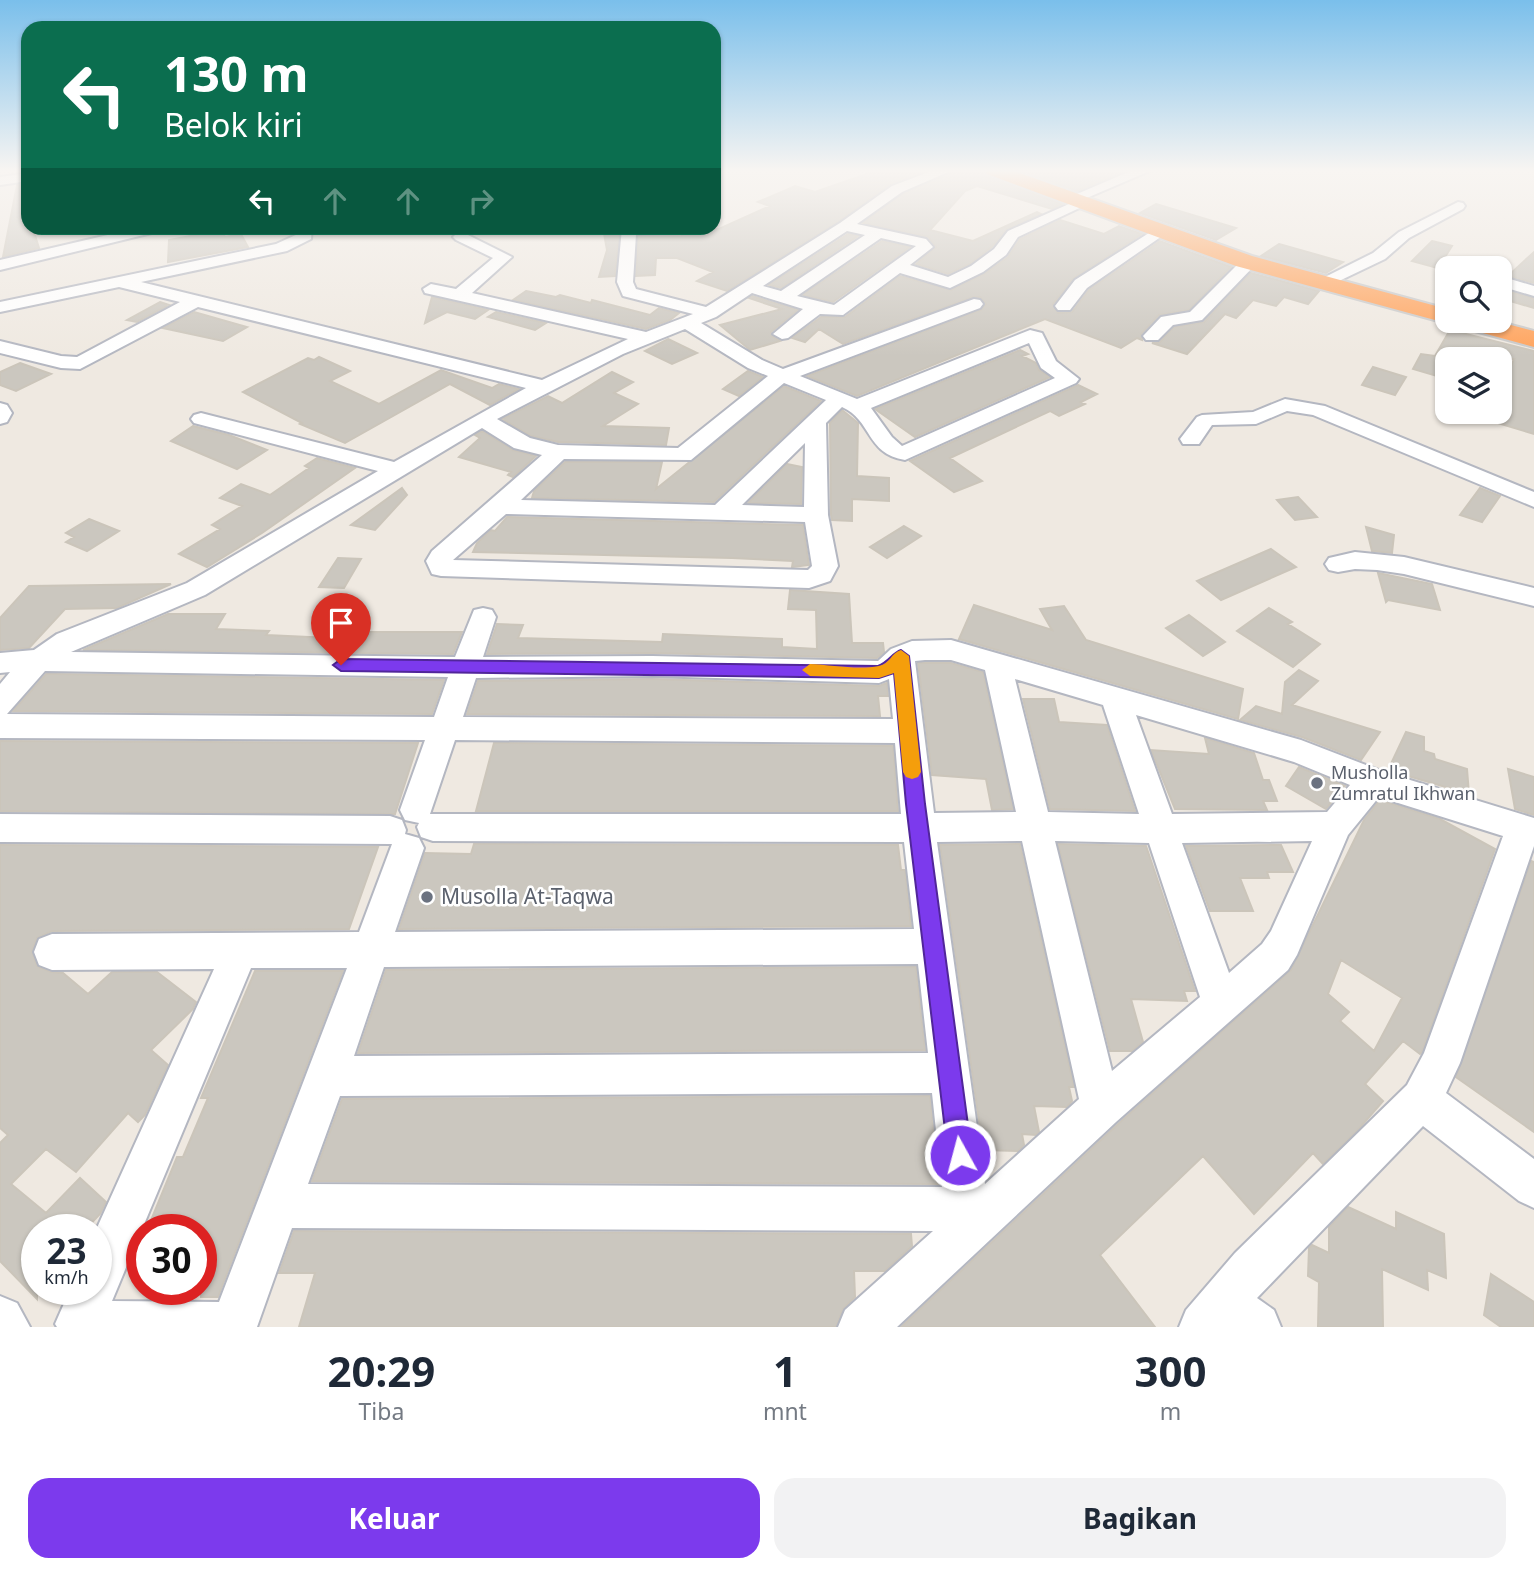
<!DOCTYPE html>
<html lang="id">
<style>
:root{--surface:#fff;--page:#f2f2f3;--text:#1f2937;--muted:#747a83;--accent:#7c3aed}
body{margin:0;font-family:"Noto Sans",sans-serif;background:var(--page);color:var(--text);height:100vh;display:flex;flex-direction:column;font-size:26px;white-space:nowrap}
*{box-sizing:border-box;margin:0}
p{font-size:23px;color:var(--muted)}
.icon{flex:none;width:38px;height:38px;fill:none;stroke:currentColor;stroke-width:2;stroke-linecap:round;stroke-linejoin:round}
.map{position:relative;height:1327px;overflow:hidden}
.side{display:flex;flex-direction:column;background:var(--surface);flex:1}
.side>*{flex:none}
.guide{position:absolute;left:21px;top:21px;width:700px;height:214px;border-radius:21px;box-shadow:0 2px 5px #0004;background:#0b6e4f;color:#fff;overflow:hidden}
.tools{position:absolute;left:1435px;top:256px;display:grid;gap:14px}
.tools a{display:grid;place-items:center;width:77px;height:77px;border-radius:14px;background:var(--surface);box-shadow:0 2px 5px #0004;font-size:35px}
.speed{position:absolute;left:21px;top:1214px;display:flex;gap:14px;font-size:35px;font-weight:700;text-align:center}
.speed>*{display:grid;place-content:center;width:91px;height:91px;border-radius:50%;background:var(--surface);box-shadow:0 2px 5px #0004;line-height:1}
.speed small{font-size:18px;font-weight:400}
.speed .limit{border:10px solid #d22;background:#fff;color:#111}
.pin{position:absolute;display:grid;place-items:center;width:60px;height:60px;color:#fff;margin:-72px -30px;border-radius:50% 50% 50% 0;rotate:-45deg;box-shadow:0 0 7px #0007}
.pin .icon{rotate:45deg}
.me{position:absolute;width:77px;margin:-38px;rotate:353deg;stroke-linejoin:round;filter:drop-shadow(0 0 5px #0008)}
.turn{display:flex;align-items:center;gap:24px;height:147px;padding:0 28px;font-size:32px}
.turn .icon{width:91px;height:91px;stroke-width:2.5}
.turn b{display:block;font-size:49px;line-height:60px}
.lanes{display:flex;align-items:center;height:66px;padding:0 28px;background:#0003;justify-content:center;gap:35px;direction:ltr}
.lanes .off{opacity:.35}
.eta{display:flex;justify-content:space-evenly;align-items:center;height:119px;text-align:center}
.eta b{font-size:42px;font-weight:700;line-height:49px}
.cta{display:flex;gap:14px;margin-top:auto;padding:14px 28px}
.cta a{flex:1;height:80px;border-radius:21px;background:var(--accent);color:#fff;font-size:28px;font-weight:700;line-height:80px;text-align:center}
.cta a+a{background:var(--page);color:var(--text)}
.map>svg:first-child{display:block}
.building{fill:#cbc7bf;stroke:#cbc5ba;stroke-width:2;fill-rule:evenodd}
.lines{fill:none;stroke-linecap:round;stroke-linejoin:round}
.minor-casing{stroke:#b4b7c1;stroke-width:4}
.highway-casing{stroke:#c9c9c9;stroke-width:4}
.minor{fill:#fff;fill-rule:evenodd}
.highway{fill:#ffa35c;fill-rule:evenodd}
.route{fill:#7c3aed;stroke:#51269a;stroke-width:2}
.slow{fill:#f59e0b}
.worship-dot{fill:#6b7280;stroke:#fff;stroke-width:2.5}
.labels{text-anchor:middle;stroke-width:5;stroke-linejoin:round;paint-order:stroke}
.worship-label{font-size:18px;fill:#5b616d;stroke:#fff;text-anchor:start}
.near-worship-label{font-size:21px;fill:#5b616d;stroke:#fff;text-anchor:start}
</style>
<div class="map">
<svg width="1534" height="1327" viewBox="0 0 1534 1327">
<rect width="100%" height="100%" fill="#efe9e1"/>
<path class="building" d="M878 170H927L890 184 839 221 727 291 697 281 713 272 677 258H656L655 275 636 276 638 237 681 236 690 230 719 229 770 206 758 202 791 188 795 186 815 192Z
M955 170H982L986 176 1062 204 1052 209 977 186 965 191 930 230 973 241 1037 212 1041 214 1007 229 992 247 970 264 948 274 916 264 936 247 928 237 863 223 903 194Z
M1018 170H1127L1077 191Z
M28 184V230L33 229 39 248 3 257 17 185Z
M1156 204 1236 228 1216 240 1140 213Z
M1060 220 1104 234 1119 226 1142 234 1074 278 1053 304 1058 313 1072 312 1089 290 1160 241 1231 267 1189 310 1159 315 1141 334 1142 340 1137 338 1121 348 1045 319 857 396 807 376 981 310 986 304 980 297H973L843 344 819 329 805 342 792 338 821 317H845L900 276 951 290 984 274 1008 257 1020 239Z
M603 228H620L615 276 599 277 607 250Z
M221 230 225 237 241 234 248 247 168 262 169 240Z
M848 234 858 236 781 288 769 285Z
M882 241 910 247 833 302 803 295Z
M1432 241 1452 246 1438 268 1412 261Z
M1279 244 1343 262 1326 273 1261 256Z
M1534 252V283L1508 276Z
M1251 273 1319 291 1308 304 1284 297 1276 306 1253 300 1236 318 1225 314 1187 354 1152 343 1160 342 1174 327 1204 322Z
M1500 289 1534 298V308L1500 298Z
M526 291 556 297 560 295 591 303 592 300 650 315 659 308 679 313 670 320 646 329 513 300Z
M752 296 798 310 771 332 772 336 780 341 750 350 720 325 782 309 749 298Z
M432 297 488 310 475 319 447 312 425 323Z
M160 302 169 305 137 322 127 320Z
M194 312 247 327 223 341 163 328Z
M496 312 546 323 535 330 488 317Z
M1450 330 1534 351V434L1488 420 1492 411H1500V392L1514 359H1444L1447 360V379L1413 369 1421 354 1435 356Z
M668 339 697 353 672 364 645 351Z
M1020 350 1028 354 1022 356 1036 363 1039 370 1050 377 915 437 875 409Z
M319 357 350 371 330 381 379 404 441 370 492 388 499 384 519 389 490 405 450 384 345 443 300 424 302 423 243 392 308 358 314 360Z
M20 363 51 374 16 391 0 385V372Z
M1373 367 1406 377 1395 395 1362 385Z
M748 371 763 377 739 396 723 389Z
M612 372 633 382 614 393 638 404 603 426 669 428 666 445 558 442 531 436 502 419 548 396 562 403Z
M1078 385 1097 394 1081 402 1085 404 1059 416 1050 411 950 458 982 481 954 492 910 461Z
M784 386 821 401 714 502 532 498 534 491 565 462H662L656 489Z
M842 410 858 423 857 476 889 478V501L852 499V521L832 520 831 515 830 423Z
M193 426 229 435 267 450 237 469 171 441Z
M482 431 513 450 536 456 513 477 508 475 511 472 459 457 480 438 475 435Z
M317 458 355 468 262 533 207 567 179 554 220 529 212 525 242 506 220 498 241 484 270 495 309 468 305 466Z
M787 464 802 467 801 504 748 503Z
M402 488 407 495 375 530 351 525Z
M1480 488 1500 496 1482 522 1460 515Z
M1298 497 1317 517 1295 520 1277 500Z
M507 517 803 525 809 565 792 567 793 561 732 558 473 552 477 543 491 530 495 531Z
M89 519 119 531 87 551 66 542 74 537 66 533Z
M904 526 921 536 887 558 870 547Z
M1366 527 1394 535 1392 553 1372 551Z
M1271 549 1296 567 1221 600 1197 581Z
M338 558 361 559 344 588 319 587Z
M1378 573 1432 584 1440 610 1388 600 1386 602Z
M171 584 117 608 65 609 29 648 0 650V618L29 586Z
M790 590 849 594 852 643H883L884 652 877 658 652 653 487 654 497 624 523 625 518 638 662 642 663 634 688 635 782 639V647L817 649 816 610 788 609Z
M974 605 1052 630 1040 609 1064 606 1086 640 1243 689 1238 719 959 639Z
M1269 608 1292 622 1288 624 1320 644 1293 667 1237 631Z
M168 614H225L216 629 269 631 266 635 331 638 334 632H462L453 654 83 650Z
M1189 615 1225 642 1203 656 1166 628Z
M918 663H951L983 672 1013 809 992 810 986 779 932 775Z
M1299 670 1318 681 1292 705 1380 732 1361 760 1302 737 1240 720 1256 706 1282 714 1285 682Z
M46 674H56L444 680 432 714 13 711Z
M652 679 879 686 887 683 888 696H878L880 716 467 714 478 681Z
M1023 699H1054L1059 722 1107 725 1135 811 1050 809Z
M1406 732 1424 737V751L1434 754 1435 759 1467 769 1469 794 1388 770Z
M1205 738 1254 753 1263 780H1269L1277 801H1263L1267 810 1175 809 1151 750 1209 754Z
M0 741 418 743 395 814H391L0 811Z
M494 743 893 746 898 811H476Z
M1299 767 1345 786 1326 809 1286 786Z
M1508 769 1534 777V815L1515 809Z
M1380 800 1440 819 1495 849 1422 1052 1420 1054 1403 1041 1365 1084 1383 1101 1357 1131 1323 1164 1313 1153 1254 1214 1203 1156 1100 1255 1155 1327H901L1118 1124 1291 970 1364 820ZM1341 960 1402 998 1374 1051 1340 1021 1349 1012 1328 994Z
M474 844 898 845 901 870H905L911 926 399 929 425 853 471 854Z
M1020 844 1074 1087H1069L1072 1101 1067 1107 1034 1106 1039 1132 1036 1135 1022 1134 1024 1145 1018 1151 983 1150 940 845Z
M1058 844 1146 846 1195 991H1184L1187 1001 1131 999 1143 1042 1132 1051H1110Z
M0 845 378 847 349 929 52 931 37 938 32 951 37 966 51 972 63 973 88 994 112 972H157L196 1002 193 1009 151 1050 168 1065 145 1115 138 1122 128 1113 76 1172 46 1149 11 1184 46 1213 80 1178 106 1202 100 1214 85 1230H37V1299L0 1261V1143L8 1135 0 1128Z
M1281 845 1293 872H1267L1269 878H1240L1253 911H1210L1186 846Z
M1531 861 1534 862V1132L1456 1077Z
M916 967 925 1050 358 1053 386 970Z
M255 971H343L218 1297H201V1230H147L177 1157H183L208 1098H201Z
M930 1096 939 1184 312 1181 342 1099Z
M1348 1207 1396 1229V1212L1444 1234 1446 1278 1427 1270 1428 1290 1382 1269 1383 1327H1318L1319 1282 1308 1276 1309 1248 1312 1245 1329 1253V1227Z
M294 1231 911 1234 912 1246 885 1271H854L855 1297 843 1309 836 1327H299L315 1273H279Z
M1491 1274 1534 1302V1327H1501L1484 1315Z"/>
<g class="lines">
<defs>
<path id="minor" d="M934 170H953L902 192 857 224 926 239 933 247 910 265 948 277 971 266 994 249 1008 231 1078 200H1088L1090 203 1018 237 1006 255 983 272 950 288 900 273 843 315 820 314 788 338 782 339 773 334 803 309 752 293 716 317 701 323 762 360 783 369 974 299 980 300 983 304 980 308 800 376 857 399 1030 330 1042 333 1056 361 1079 379 1076 383 905 460C866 454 872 420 842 407L826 423 828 515 838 566 830 581 809 588 441 576 432 574 426 561 432 551 542 455 514 448 482 428 205 595 71 652 455 657 474 610 483 608 492 610 496 617 483 657 652 656 878 661 891 649 912 641 951 640 1301 740 1384 772 1534 818V846L1460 1063 1446 1093 1534 1159V1208L1519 1201 1423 1126 1257 1298 1274 1310 1281 1327H1179L1186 1310 1235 1253 1407 1085 1424 1053 1503 836 1379 797 1348 835 1297 955 1288 970 1116 1122 897 1327H838L845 1310 933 1231 292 1228 257 1327H57L55 1324 70 1290H96V1230L214 969 52 970 39 965 34 952 39 939 52 934 359 932 392 844 0 842V814L390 816 402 820 406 830 405 834 419 838 424 848 395 932 914 929 904 842 433 841 421 837 417 827 419 823 405 820 400 810 425 740 0 738V684L10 672 0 673V653L34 650 57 634 187 583 378 471 194 423 191 419 194 415 201 413 394 462 526 388 198 307 80 369 61 368 0 353V341L61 356 77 357 180 302 119 287 0 312V302L276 244 298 234V228H312L311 239 287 251 141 282 542 380 628 339 425 293 423 289 431 284 456 289 493 258 456 240 453 237 456 234H466L512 257 472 293 646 332 693 314 623 296 617 282 622 228H688L681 233 636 234 633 282 636 289 706 307 840 223 892 186ZM847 231 865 235 781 291 763 286ZM881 238 916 246 834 305 797 296ZM685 329 748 368 768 376 678 448 558 445 530 438 497 419 623 354ZM1029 343 1041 368 1055 378 902 446 892 437 871 408ZM784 383 826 400 715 505 521 500 564 459 691 460ZM805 443 804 507 742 505ZM506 514 805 522 812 566 808 570 453 560ZM925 660H951L985 670 1016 812 934 813 915 661ZM45 671 448 677 434 717 7 714ZM652 676 879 683 889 679 893 719 463 717 476 678ZM1015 679 1103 705 1139 814 1048 812ZM1136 715 1294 762 1350 785 1327 812 1172 814ZM455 740 895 743 901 814H430ZM1022 841 1079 1099 985 1184 937 842ZM1055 841 1149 843 1200 997 1112 1071ZM1312 841 1271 931 1262 944 1229 973 1182 843ZM918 964 928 1053 354 1056 384 967ZM251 968H347L219 1302 112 1301ZM932 1093 942 1187 308 1184 340 1096Z
M1133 170H1152L1089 197 1084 198 1077 194Z
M28 173V181L0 185V177Z
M1458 202 1463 203 1465 206 1463 209 1409 238 1385 259 1339 281H1327L1325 277 1373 253 1399 232Z
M1160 226 1165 228 1168 231 1165 234 1087 288 1070 310H1058L1055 306 1075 280Z
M138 228H163L160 231 0 270V260Z
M1249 257 1257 262 1255 265 1202 320 1173 325 1158 340H1146L1143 336 1161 317 1190 312 1243 259Z
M1500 276 1534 286V296L1500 286Z
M1285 399 1325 406 1534 492V507L1313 415 1287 411 1256 424 1212 425 1199 444H1183L1180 439 1197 417 1202 415 1253 412Z
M0 403 7 405 12 413 7 422 0 424Z
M1355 552 1404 557 1534 588V606L1404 574 1377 570 1355 569 1338 572 1329 570 1325 564 1329 558Z
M0 1296 17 1303 30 1327H0Z"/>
<path id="highway" d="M985 170H1011L1252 256 1447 309V320H1492L1534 331V347L1236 266 987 174Z"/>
</defs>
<use href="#minor" class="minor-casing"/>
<use href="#highway" class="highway-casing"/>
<use href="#minor" class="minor"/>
<use href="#highway" class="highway"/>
</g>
<linearGradient id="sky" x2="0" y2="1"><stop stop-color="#7abfeb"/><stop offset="0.48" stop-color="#f8f5f2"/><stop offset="1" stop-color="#f8f5f2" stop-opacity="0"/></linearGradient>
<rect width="1534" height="356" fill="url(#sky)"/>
<path class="route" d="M901 650 909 656 925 804 972 1155 969 1163 960 1167 952 1163 948 1155 906 804 894 673 879 678C699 674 520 674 341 671L333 665 341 659C520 662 699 662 878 666 889 662 892 653 901 650Z"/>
<path class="slow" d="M901 650 909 656 921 772 918 777 912 779 906 777 903 772 894 673 879 678 810 676 802 670 810 664C831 665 858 670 879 666 890 664 891 653 901 650Z"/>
<g class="worship-dot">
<circle cx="1317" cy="783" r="7"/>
<circle cx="427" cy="897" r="7"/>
</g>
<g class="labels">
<g class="worship-label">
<text x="1331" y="779">Musholla<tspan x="1331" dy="21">Zumratul Ikhwan</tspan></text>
</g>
<g class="near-worship-label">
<text x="441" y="904">Musolla At-Taqwa</text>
</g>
</g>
</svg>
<div class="tools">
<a><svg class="icon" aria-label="search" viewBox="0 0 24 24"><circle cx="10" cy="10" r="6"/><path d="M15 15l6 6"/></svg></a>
<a><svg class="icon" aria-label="layers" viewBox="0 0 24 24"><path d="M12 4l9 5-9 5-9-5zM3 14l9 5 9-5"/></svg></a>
</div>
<div class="speed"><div>23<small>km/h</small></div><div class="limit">30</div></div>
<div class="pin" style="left:341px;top:665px;background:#d93025"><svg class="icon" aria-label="arrive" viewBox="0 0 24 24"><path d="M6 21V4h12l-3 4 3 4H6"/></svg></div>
<svg class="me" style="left:960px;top:1155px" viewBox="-20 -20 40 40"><circle r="17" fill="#7c3aed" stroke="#fff" stroke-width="3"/><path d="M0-11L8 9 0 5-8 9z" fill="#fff"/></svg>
<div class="guide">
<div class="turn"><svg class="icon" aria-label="left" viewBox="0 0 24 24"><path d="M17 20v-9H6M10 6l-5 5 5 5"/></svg><div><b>130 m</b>Belok kiri</div></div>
<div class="lanes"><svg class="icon" aria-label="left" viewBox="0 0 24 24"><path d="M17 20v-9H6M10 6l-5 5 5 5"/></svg><svg class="icon off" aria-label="ahead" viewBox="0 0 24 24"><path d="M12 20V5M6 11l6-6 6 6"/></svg><svg class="icon off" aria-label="ahead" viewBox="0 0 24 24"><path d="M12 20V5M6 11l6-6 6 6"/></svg><svg class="icon off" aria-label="right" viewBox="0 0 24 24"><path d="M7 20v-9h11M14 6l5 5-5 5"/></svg></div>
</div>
</div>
<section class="side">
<div class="eta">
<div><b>20:29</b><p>Tiba</p></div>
<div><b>1</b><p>mnt</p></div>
<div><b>300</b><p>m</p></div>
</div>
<div class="cta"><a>Keluar</a><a>Bagikan</a></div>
</section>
